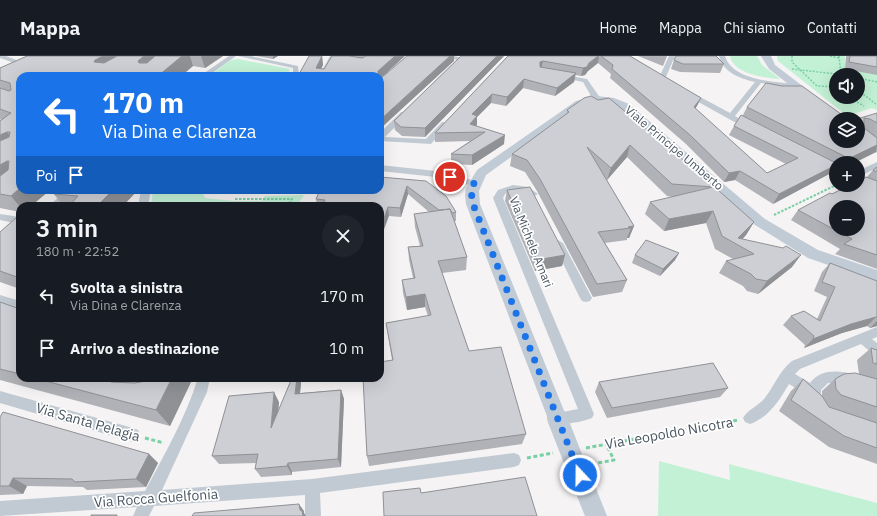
<!DOCTYPE html>
<html lang="it">
<meta charset="utf-8">
<style>
:root{--surface:#171b24;--page:#20242c;--text:#f1f3f6;--muted:#9ea1a6;--line:#363941}
body{margin:0;font-family:"IBM Plex Sans",sans-serif;background:var(--page);color:var(--text);height:100vh;display:flex;flex-direction:column;font-size:15px;white-space:nowrap}
*{box-sizing:border-box;margin:0}
p{font-size:13px;color:var(--muted)}
.icon{flex:none;width:22px;height:22px;fill:none;stroke:currentColor;stroke-width:2;stroke-linecap:round;stroke-linejoin:round}
.map{position:relative;flex:1;overflow:hidden}
.sheet{position:absolute;left:16px;top:146px;width:368px;height:180px;display:flex;flex-direction:column;background:var(--surface);border-radius:12px;box-shadow:0 4px 16px #0002}
.sheet>*{flex:none}
.banner{position:absolute;left:16px;top:16px;width:368px;height:122px;border-radius:12px;box-shadow:0 4px 16px #0002;background:#1a73e8;color:#fff;overflow:hidden}
.buttons{position:absolute;left:829px;top:12px;display:grid;gap:8px}
.buttons a{display:grid;place-items:center;width:36px;height:36px;border-radius:50%;background:var(--surface);box-shadow:0 4px 16px #0002;font-size:20px}
.pin{position:absolute;display:grid;place-items:center;width:34px;height:34px;color:#fff;margin:-17px;border:2px solid #fff;border-radius:50%;box-shadow:0 1px 4px #0007}
.me{position:absolute;width:44px;margin:-22px;rotate:339deg;stroke-linejoin:round;filter:drop-shadow(0 0 3px #0008)}
.turn{display:flex;align-items:center;gap:14px;height:84px;padding:0 20px;font-size:18px}
.turn .icon{width:52px;height:52px;stroke-width:2.5}
.turn b{display:block;font-size:28px;line-height:34px}
.then{display:flex;align-items:center;height:38px;padding:0 20px;background:#0003;gap:8px;font-size:15px}
.round{display:grid;place-items:center;flex:none;width:42px;height:42px;border-radius:21px;background:var(--page)}
.summary{display:flex;align-items:center;justify-content:space-between;height:68px;padding:0 20px}
h1{font-size:24px;font-weight:600;line-height:30px}
ul{padding:0;list-style:none}
li{display:flex;align-items:center;gap:12px;height:52px;padding:0 20px}
li div{flex:1}
li b{display:block;font-size:15px}
li em{font-style:normal}
header{display:flex;align-items:center;gap:24px;box-sizing:border-box;height:56px;padding:0 20px;background:var(--surface);border-bottom:1px solid var(--line)}
header strong{font-size:19px}
nav{display:flex;gap:22px;margin-inline-start:auto;font-size:14px}
.map>svg:first-child{display:block}
.green{fill:#c3f1d5;fill-rule:evenodd}
.lines{fill:none;stroke-linecap:round;stroke-linejoin:round}
.path-far2{stroke:#7ad0a6;stroke-width:1.5;stroke-dasharray:2 1.5;stroke-linecap:butt}
.path-far1{stroke:#7ad0a6;stroke-width:2;stroke-dasharray:2.5 1.5;stroke-linecap:butt}
.path{stroke:#7ad0a6;stroke-width:3;stroke-dasharray:4 2.5;stroke-linecap:butt}
.street{fill:#c1cad2;fill-rule:evenodd}
.secondary{fill:#c1cbd6;fill-rule:evenodd}
.secondary-bridge{stroke:#c1cbd6;stroke-width:20}
.wall{fill:#b0b2b7}
.shaded-wall{fill:#909195}
.building{fill:#cdcfd5;stroke:#909195;fill-rule:evenodd}
.route{stroke:#1a73e8;stroke-width:7;stroke-dasharray:0 12.6}
.labels{text-anchor:middle;stroke-width:3.5;stroke-linejoin:round;paint-order:stroke}
.street-label{font-size:12px;fill:#4a5661;stroke:#fff}
.near-street-label{font-size:14px;fill:#4a5661;stroke:#fff}
</style>
<header>
<strong>Mappa</strong>
<nav><a>Home</a><a>Mappa</a><a>Chi siamo</a><a>Contatti</a></nav>
</header>
<div class="map">
<svg width="877" height="460" viewBox="0 0 877 460">
<rect width="100%" height="100%" fill="#f5f3f3"/>
<path class="green" d="M730 0H757L762 9 780 23C765 22 733 18 730 0Z
M777 0H845V13L863 16 877 15V54L872 52 847 60 783 9 778 5ZM836 19H858V41H836Z
M238 3 290 13 287 20H209L231 4Z
M153 134H202L205 142 234 145H262L265 140 304 139 297 150H151Z
M659 405 730 424 729 408 877 447V460H658Z"/>
<g class="lines">
<path class="path-far2" d="M792 0V6L817 30 836 31
M830 0 839 2
M839 0 841 19
M792 13 845 19
M858 22 877 26
M858 34 877 49
M848 41 864 50"/>
<path class="path-far1" d="M235 143H292L287 150
M774 159 836 129"/>
<path class="path" d="M145 382 164 387
M586 392 738 364
M527 402 553 397
M592 408 614 404 606 388"/>
<path class="street" d="M0 0H6L31 10 26 11 0 2Z
M229 0H236L208 20H200Z
M238 0H251L298 10 299 20H293V12Z
M330 0H336L325 20H319Z
M440 0H455L465 3 462 5Z
M669 0H675L665 23 672 28 669 30 658 24Z
M719 0H725C733 25 775 26 797 28L800 30 797 32 761 27 735 60 754 71 753 73H747L684 38 685 36H691L730 57 755 26C739 22 724 17 719 0Z
M560 18 587 23 601 43 597 45H594L583 26 558 21 557 20Z
M401 56H407L408 58 385 81 426 83 442 66H448L449 68 431 88 380 85V77Z
M877 106V112L858 121V115Z
M380 109 436 115 476 125 477 127 473 130 436 121 380 115Z
M513 129 528 131 538 138 533 141C522 138 517 131 505 138L503 142 594 358 592 362C582 366 562 370 552 366L550 362 552 358 578 353 493 142 498 134Z
M66 134H76L60 150H49Z
M141 134H151L148 150H138Z
M0 158 20 161V172L17 171 14 167 0 164Z
M558 184 563 187 592 242 590 245 586 246 582 245 580 242 553 187Z
M0 239 20 245V253L0 247Z
M877 271V281L872 283 877 287V299L873 298 861 288 800 313 795 318 810 327C826 306 857 319 877 326V338L844 328 828 327 821 334V346L819 350 814 352 809 350 807 339 789 328C779 345 769 361 750 368L745 366 743 362C747 354 758 350 764 343 774 331 779 315 792 305Z
M126 322H138L139 328 147 331 149 335 147 339 142 341 129 336 125 327Z
M198 322H210L207 336 162 434 312 423 514 397 519 399 521 404 519 409 514 411 320 437 321 460H305V439L154 450 149 460H133L137 451 0 460V445L145 435C164 399 186 361 198 322Z
M0 335 133 372 138 374 140 379 138 384 133 386 0 347Z"/>
<path class="secondary" d="M761 0H771L775 9 846 63H836V65L769 13Z
M597 40 614 42 629 48 765 163 818 194 877 214V226L808 202 755 169 621 52 602 47 584 49 486 119 479 135 480 148 567 362 564 368 557 371 550 368 466 148 465 139 466 132 477 114 576 45Z
M583 417 591 420 607 460H585L572 428 575 420Z"/>
<path class="secondary-bridge" d="M557 362 583 428"/>
</g>
<path class="wall" d="M27 0H223L205 12 193 10 181 20H20V134H50L31 150H20V156L0 152V65L1 64 0 63V12Z
M256 0H278L273 3Z
M322 0 323 9 321 13H324L332 0H405L298 20Z
M461 0H504L425 81 402 80 395 74 394 65Z
M508 0H630L701 42 695 53 767 117 786 108 729 79 734 70 743 59 747 51 836 85 858 63 877 57V97L876 96 854 107H836V110L831 117 773 148 735 124 724 126 686 88 610 22 611 18 598 7 588 15 585 19 581 20 575 19 574 26 555 40 523 32 506 50 491 47 477 61V69L476 70 504 88 472 109 451 108V98L470 85 435 86V77Z
M638 0H667L663 10Z
M846 0H877V19L845 13Z
M674 4 724 8 720 17 680 16 671 13Z
M609 42 754 166 746 179 742 183 792 211 758 238 747 235 743 230 719 217 726 205 733 203 715 193 706 167 664 175 645 158 650 146 673 141 667 140 627 101 607 124 606 123 634 170 629 182H627V184L605 187 627 224 622 236 593 241 537 135 525 116 510 110 512 98 567 58V54L598 44Z
M877 111V213L835 198 840 193 791 164 798 154 867 121 873 114Z
M426 125 456 156V165H454L467 201 466 214 442 217 469 295 526 378 522 388 369 410 367 400 392 304 386 267 428 260 425 251 407 254 403 237 402 224 413 222 409 204 408 191 420 190 415 171 414 158 429 156 408 138 401 161 389 160 380 150H317L316 143Z
M58 134 123 150H63L54 138Z
M507 134 565 199 562 210 535 215 505 145Z
M20 161V233L0 226V176Z
M679 197 675 204 660 220 632 207 635 199Z
M830 207 877 225V270L870 272 867 270 842 277 804 292 805 289 783 269 791 260 817 263 827 241 814 235 822 216Z
M0 246 20 253V322H117L116 326 135 327 152 324 156 322H188L191 326 170 370 0 324Z
M871 292 877 294V367L842 356 877 367V408L829 391 779 355 791 335 803 323 822 341V335L835 323 859 318 857 304Z
M292 322H299L301 327 300 337 341 334 344 343 341 411 292 416V419L261 421 255 413 256 407 219 408 212 400 279 346 278 356Z
M599 326 728 332 720 341 607 362 595 336Z
M0 361 149 398 158 407 146 431 87 434 83 431 27 430 23 438 0 439Z"/>
<path class="shaded-wall" d="M103 0H138L102 19 94 6 95 4Z
M144 0H167L144 20 138 5Z
M182 0H190L193 10 181 20H158Z
M201 0H223L205 12Z
M273 0H278L273 3Z
M322 0 323 9 317 20 316 12Z
M395 0H405L380 23V20H378V15Z
M450 0H454V5L380 73V64Z
M497 0H504L425 81V72Z
M598 0H599L598 7 588 15 585 19 581 20 583 12Z
M543 5 541 14 538 15 540 6Z
M576 17 574 26 555 40 557 32Z
M524 23 523 32 506 50 507 41Z
M492 38 491 47 477 61V69L469 77 470 68 472 58Z
M701 42 697 50 690 60 694 51Z
M7 76 18 92 0 101V79Z
M505 79 504 88 472 109V99Z
M630 89 627 101 607 124 611 112Z
M877 89 876 96 854 107H842L845 103Z
M7 105 19 121 0 134V109Z
M836 109V110L831 117 773 148 779 138Z
M740 115 735 124 724 126 729 117Z
M407 130 408 138 401 161 400 152Z
M20 132V134H50L31 150H20V151L11 140Z
M113 134H138L123 150H97Z
M388 151 389 160 380 184V173Z
M713 155 706 167 664 175 669 163Z
M754 166 746 179 737 189 738 182Z
M634 170 629 182H627L631 172 628 171Z
M679 197 675 204 660 220 663 213Z
M565 199 562 210 535 215 537 204Z
M801 199 792 211 758 238 767 225Z
M425 238V251L407 254 406 241Z
M876 261 867 270 842 277 804 292 813 283 851 268Z
M877 265V270L870 272Z
M105 322H117L116 327 119 336Z
M172 322H188L191 326 170 370 156 354Z
M297 322H299L301 327 299 347 295 338Z
M341 334 344 343 341 411 338 403Z
M274 336 279 346 276 382 271 372Z
M149 398 158 407 146 431 136 423Z
M288 407 292 416V419L287 410Z
M13 422 27 430 23 438 9 430Z
M299 448 304 455V457L306 460H303L300 454Z"/>
<path class="building" d="M27 0H103L95 4 94 6 104 7 117 0H144L138 5 139 7H147L155 0H182L158 20H20V132L11 140 0 138V120L8 114 9 105H7L0 109V85L9 81 10 76H7L0 79V65L11 57 0 53V32L9 35 11 34 10 27 0 24V12Z
M309 0H322L316 12 324 13 332 0H349L362 2 366 0H395L378 15V20H298Z
M407 0H450L380 64V23Z
M461 0H497L425 72 401 71 394 65Z
M508 0H598L589 7 587 11 583 12 543 5 540 6V11L576 17 557 32 524 23 507 41 492 38 472 58 477 60 470 68 505 79 472 99 451 98 485 76 435 77Z
M601 0H630L701 42 694 51 767 117 798 102 734 70 741 59 836 107V109L779 138 740 115 729 117 690 79 612 13 613 9Z
M676 0H716L724 8H683L674 4Z
M850 0H877V11L849 6Z
M766 27 782 30H802L848 63H836V85H858V63H857L877 57V67L870 63 864 62V72L877 82V89L850 102 845 103 844 100 747 51Z
M591 40 598 44 609 42 700 118 754 166 738 182 783 192 786 190 801 199 767 225 756 223 751 218 726 205 754 198 722 180 713 155 669 163 650 146 713 131 672 128 630 89 611 112 587 91 634 170 628 171 631 172 598 176 627 224 597 228 540 123 527 104 512 98 569 56 567 54 584 42Z
M877 111V116L873 114Z
M380 121 426 125 446 140 456 156 452 157 450 153 439 154 407 130 400 152 388 151 380 173V150H322L325 144 316 143 320 134H380Z
M866 121 877 125V199L844 188 852 183 798 154 830 137 832 138 850 129H858V125ZM836 151H858V173H836Z
M530 131 565 199 537 204 507 134Z
M58 134H113L97 150H69L78 140 54 138Z
M450 153 467 201 438 205 469 295 501 291 526 378 367 400 363 322H380V306L393 304 386 267 431 259 425 238 406 241 402 224 415 222 408 191 423 190 414 158Z
M17 161H20V222L0 215V176Z
M646 184 679 197 663 213 635 199Z
M830 207 877 225V261H876L851 268 813 283 814 280 791 260 804 255 820 265 835 231 822 226Z
M0 246 20 253V318L0 313Z
M871 292 877 294V308L873 307Z
M713 307 728 332 612 352 599 326Z
M855 317 877 323V351L841 339 836 333 835 323 844 318Z
M34 322H106L111 326 135 327 152 324 156 322H172L156 354Z
M292 322H297L295 338 341 334 338 403 288 407 287 410 255 413 258 398 212 400 229 340 274 336 271 372Z
M803 323 822 340 829 351 877 367V392L844 380 791 344Z
M3 356 149 398 136 423 75 426 72 423 13 422 9 430H0V361Z
M525 421 537 460H384L383 436 420 432 421 437Z
M299 448 300 454 302 455 303 460H192L194 457Z
M91 459H117V460H91Z"/>
<g class="lines">
<path class="route" d="M450 121 474 127 471 135 473 148 580 419"/>
</g>
<g class="labels">
<g class="street-label">
<text transform="translate(674 92) rotate(40)" y="4">Viale Principe Umberto</text>
<text transform="translate(531 186) rotate(68)" y="4">Via Michele Amari</text>
</g>
<g class="near-street-label">
<text transform="translate(88 366) rotate(16)" y="5">Via Santa Pelagia</text>
<text transform="translate(669 377) rotate(-10)" y="5">Via Leopoldo Nicotra</text>
<text transform="translate(156 442) rotate(-4)" y="5">Via Rocca Guelfonia</text>
</g>
</g>
</svg>
<div class="buttons">
<a><svg class="icon" aria-label="sound" viewBox="0 0 24 24"><path d="M4 9h4l5-4v14l-5-4H4zM17 9q2 3 0 6"/></svg></a>
<a><svg class="icon" aria-label="layers" viewBox="0 0 24 24"><path d="M12 4l9 5-9 5-9-5zM3 14l9 5 9-5"/></svg></a>
<a>+</a>
<a>−</a>
</div>
<div class="pin" style="left:450px;top:121px;background:#d93025"><svg class="icon" aria-label="arrive" viewBox="0 0 24 24"><path d="M6 21V4h12l-3 4 3 4H6"/></svg></div>
<svg class="me" style="left:580px;top:419px" viewBox="-20 -20 40 40"><circle r="17" fill="#1a73e8" stroke="#fff" stroke-width="3"/><path d="M0-11L8 9 0 5-8 9z" fill="#fff"/></svg>
<div class="banner">
<div class="turn"><svg class="icon" aria-label="left" viewBox="0 0 24 24"><path d="M17 20v-9H6M10 6l-5 5 5 5"/></svg><div><b>170 m</b>Via Dina e Clarenza</div></div>
<div class="then">Poi<svg class="icon" aria-label="arrive" viewBox="0 0 24 24"><path d="M6 21V4h12l-3 4 3 4H6"/></svg></div>
</div>
<section class="sheet">
<div class="summary"><div><h1>3 min</h1><p>180 m · 22:52</p></div><a class="round"><svg class="icon" aria-label="close" viewBox="0 0 24 24"><path d="M6 6l12 12M18 6L6 18"/></svg></a></div>
<ul>
<li><svg class="icon" aria-label="left" viewBox="0 0 24 24"><path d="M17 20v-9H6M10 6l-5 5 5 5"/></svg><div><b>Svolta a sinistra</b><p>Via Dina e Clarenza</p></div><em>170 m</em></li>
<li><svg class="icon" aria-label="arrive" viewBox="0 0 24 24"><path d="M6 21V4h12l-3 4 3 4H6"/></svg><div><b>Arrivo a destinazione</b></div><em>10 m</em></li>
</ul>
</section>
</div>
